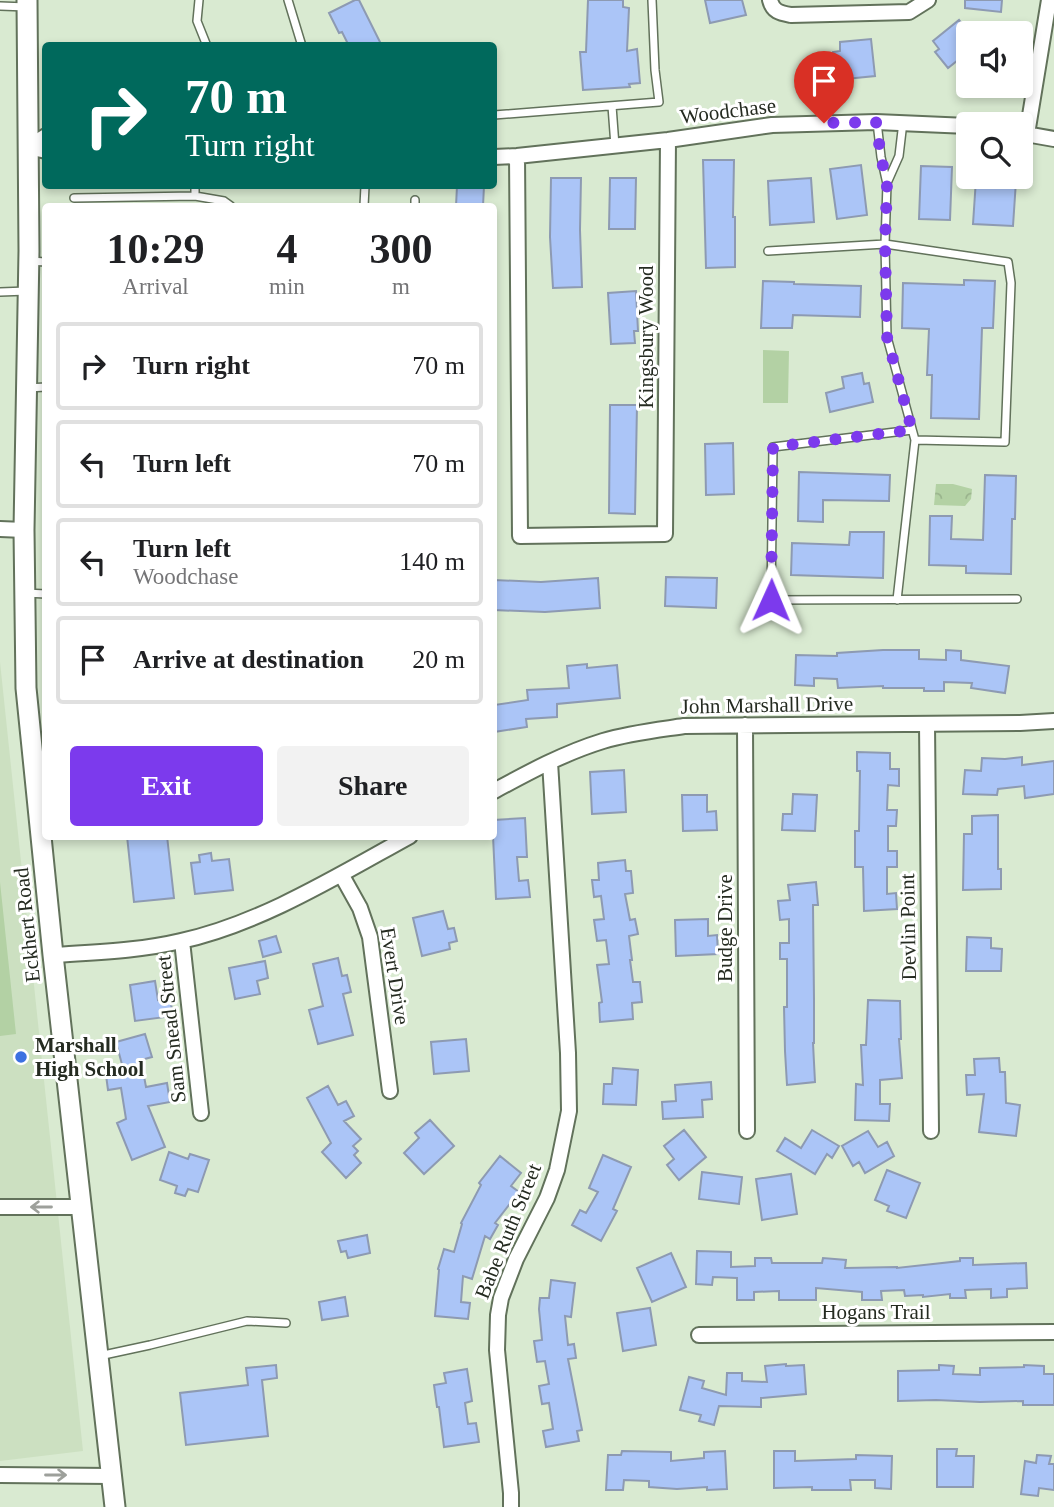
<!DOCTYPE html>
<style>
:root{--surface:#fff;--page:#f2f2f2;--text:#202124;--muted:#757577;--line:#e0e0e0;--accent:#7c3aed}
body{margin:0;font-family:"Times New Roman",serif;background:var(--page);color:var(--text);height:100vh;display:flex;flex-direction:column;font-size:26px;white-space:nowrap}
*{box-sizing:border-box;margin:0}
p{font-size:23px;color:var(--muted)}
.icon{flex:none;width:38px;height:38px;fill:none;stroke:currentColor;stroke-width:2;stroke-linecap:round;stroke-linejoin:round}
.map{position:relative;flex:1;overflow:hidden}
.sheet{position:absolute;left:42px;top:203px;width:455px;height:637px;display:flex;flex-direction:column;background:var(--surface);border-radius:7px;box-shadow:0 4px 10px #0003}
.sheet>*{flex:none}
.hud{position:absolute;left:42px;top:42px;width:455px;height:147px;border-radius:7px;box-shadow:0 4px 10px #0003;background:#00695c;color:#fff;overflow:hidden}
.fabs{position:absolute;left:956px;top:21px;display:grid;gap:14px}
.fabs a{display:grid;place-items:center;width:77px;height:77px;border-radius:7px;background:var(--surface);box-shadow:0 4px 10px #0003;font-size:35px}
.pin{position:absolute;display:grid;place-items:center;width:60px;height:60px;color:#fff;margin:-72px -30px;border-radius:50% 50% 50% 0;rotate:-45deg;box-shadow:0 0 7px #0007}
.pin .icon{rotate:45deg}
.me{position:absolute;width:77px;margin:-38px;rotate:1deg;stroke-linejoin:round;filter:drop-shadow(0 0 5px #0008)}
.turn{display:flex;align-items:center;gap:24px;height:147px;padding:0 28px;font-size:32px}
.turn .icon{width:91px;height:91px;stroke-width:2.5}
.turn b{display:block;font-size:49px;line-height:60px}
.eta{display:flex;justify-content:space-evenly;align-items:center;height:119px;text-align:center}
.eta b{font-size:42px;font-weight:800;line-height:49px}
.action{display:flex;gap:14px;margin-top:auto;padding:14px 28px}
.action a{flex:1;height:80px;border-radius:7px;background:var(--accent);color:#fff;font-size:28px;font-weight:800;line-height:80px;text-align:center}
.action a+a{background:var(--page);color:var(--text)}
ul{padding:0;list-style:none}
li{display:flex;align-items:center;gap:21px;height:88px;margin:0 14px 10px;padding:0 14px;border:4px solid var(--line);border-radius:7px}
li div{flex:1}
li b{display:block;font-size:26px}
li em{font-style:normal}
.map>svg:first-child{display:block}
.built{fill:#cce0c1}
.park{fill:url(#park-crowns)}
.garden{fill:#b3d1a4}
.building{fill:#abc5f7;stroke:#8d9ab2;stroke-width:2}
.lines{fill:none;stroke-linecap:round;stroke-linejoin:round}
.lane-casing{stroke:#62725b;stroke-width:10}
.street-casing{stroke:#62725b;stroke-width:18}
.secondary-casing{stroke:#62725b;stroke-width:23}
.lane{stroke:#fff;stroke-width:7}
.street{stroke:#fff;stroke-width:14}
.secondary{stroke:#fff;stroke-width:19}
.oneway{stroke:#9da09b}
.route{stroke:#7c3aed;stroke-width:12;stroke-dasharray:0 21.6}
.poi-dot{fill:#3c71e1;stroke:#fff;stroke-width:2.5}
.labels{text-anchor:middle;stroke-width:6;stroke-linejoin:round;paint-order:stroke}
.street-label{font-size:21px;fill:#252b21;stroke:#fff}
.poi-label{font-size:21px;font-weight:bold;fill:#252b21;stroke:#fff;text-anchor:start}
</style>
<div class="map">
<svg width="1054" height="1507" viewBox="0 0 1054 1507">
<defs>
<pattern id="park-crowns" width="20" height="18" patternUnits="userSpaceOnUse" patternTransform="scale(1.75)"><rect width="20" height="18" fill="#b3d1a4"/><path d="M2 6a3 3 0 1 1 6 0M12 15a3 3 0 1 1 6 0" fill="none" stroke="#9ab48d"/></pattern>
</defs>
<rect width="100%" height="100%" fill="#d9ead1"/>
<path class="built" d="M0 662 83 1451 0 1461Z"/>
<path class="park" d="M936 484H953L972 489 971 499 965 506 934 505Z"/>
<path class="garden" d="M763 350 789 351 788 403H763Z
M0 882 16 1034 0 1036Z"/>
<path class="building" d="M355 0H359L382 46H349L342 32 339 33 329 13Z
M588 0H623V7L629 8 627 51 637 49 640 83 629 84 630 87 583 90 580 52H586Z
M705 0H742L746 15 710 23Z
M965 0H1002L1001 12 965 8Z
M959 20 968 31V52L948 68 935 52 939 49 933 41Z
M871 39 875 76 836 80 833 52 840 51V42Z
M703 160H734L733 217H735V267L706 268Z
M861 165 867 215 837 219 830 169Z
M921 166 952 167 950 220 919 219Z
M551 178H581L580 230 582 287 553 288 550 237Z
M610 178H636L635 229H609Z
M811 178 814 222 770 225 768 181Z
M976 179 1016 181 1013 226 973 224Z
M457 186H484L483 206H456Z
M964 280 995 281 993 328H982L979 419 931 418 932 375H927L929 329 902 328 903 283 964 285Z
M763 281 794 282V284L861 286 860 317 793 315 792 328H761Z
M636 291 638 331H634L635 343 611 344 608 293Z
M862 373 864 384 869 383 873 402 830 412 826 393 844 388 842 377Z
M610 405H637L635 514 609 513Z
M733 443 734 494 706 495 705 444Z
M799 472 890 475 889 501 823 500V522L798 521Z
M985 475 1016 476 1015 519H1012L1011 574 966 573V566L929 565 930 516H952L951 539 983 540Z
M850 532H884L883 578 791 575 792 543 849 545Z
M666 577 717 578 716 608 665 606Z
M598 578 600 608 545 612 494 610V580L541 582Z
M883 650H919V659L946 660V650L961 651V660L1009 666 1005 693 971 688 972 683 944 682V691H924V688H883V686L838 688 837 679 814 678V686L795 685 796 655 837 656V653Z
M587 664V668L617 665 620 698 557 704V717L526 719 527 727 494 732V705L528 700 527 690 569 688 567 666Z
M857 752 890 753V769H899V786L888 785 887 810H897L896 826H888V851H897V867H887V894L896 893 897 909 864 911 863 867H855V831H859L860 771H857Z
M1022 757V765L1054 761V794L1025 798 1024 786 998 789 997 795 963 794 965 770 981 771 982 758 1005 759Z
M624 770 626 812 592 814 590 772Z
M793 794 817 795 815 831 782 830 783 814H792Z
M682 795H707V812L716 811 717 830 683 831Z
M998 815V869H1001V889L963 890 964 834H972V816Z
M525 818 527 857H517L519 881 528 880 530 897 496 899 493 836 494 820Z
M127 836H167L174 898 134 902Z
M211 853 212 861 229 859 233 890 195 894 191 863 200 862 199 855Z
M625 860 626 871H631L633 893 625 894 630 920 635 919 638 934 629 936 632 960H630L633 982H640L642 1002 632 1003 633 1019 600 1022 599 1003 602 1002 597 965 609 964 606 940 597 941 594 920 604 919 601 896 594 897 592 880H599L598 863Z
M816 882 818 905H813L814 999V1043H813L815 1082 787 1085 785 1051 784 1007H787V959H780V943H789V919L780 920 778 901 790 900 788 885Z
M443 911 448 929 454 928 457 941 449 943 450 949 422 956 413 918Z
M708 919V936L717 935 718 954 676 956 675 920Z
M276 936 281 952 263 957 259 941Z
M967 937 991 938V948L1002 949 1001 971H966Z
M338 958 342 976 347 975 351 992 343 994 353 1035 318 1044 309 1010 323 1006 313 964Z
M265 961 268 978 257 981 260 994 235 999 229 968Z
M155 981 158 1000 170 998 173 1016 135 1021 130 985Z
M868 1000 900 1001 901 1039H899L902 1078 880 1080V1104H890L889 1121 855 1120 856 1084 863 1085 861 1045H866Z
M145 1034 152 1057 141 1060 146 1087 167 1083 170 1102 148 1106 165 1147 132 1160 117 1123 126 1119 121 1088 108 1090 106 1075 124 1072 116 1042Z
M466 1039 469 1071 434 1074 431 1042Z
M999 1058 1000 1072H1005L1006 1103 1020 1105 1016 1136 979 1132 984 1094 967 1095 966 1075H975L974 1059Z
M613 1068 638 1070 636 1105 603 1104 604 1084H612Z
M711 1082 712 1099 702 1100 703 1117 663 1119 662 1102 676 1101 675 1085Z
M328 1086 338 1105 346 1101 354 1116 344 1121 361 1139 353 1146 358 1151 354 1155 361 1163 346 1178 322 1152 331 1143 307 1098Z
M430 1120 454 1146 424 1174 404 1153 419 1138 415 1133Z
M684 1130 706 1157 679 1180 667 1165 674 1159 664 1146Z
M812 1130 839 1146 832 1158 827 1154 815 1174 777 1151 785 1138 801 1148Z
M868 1131 878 1147 887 1142 894 1156 865 1173 859 1162 853 1166 842 1146Z
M169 1152 188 1159 190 1154 209 1160 198 1192 188 1189 185 1196 175 1193 177 1186 160 1180Z
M603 1155 631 1167 613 1209 617 1211 601 1241 572 1225 580 1210 586 1213 598 1192 589 1188Z
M500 1156 521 1173 511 1186 519 1192 495 1223 498 1225 490 1239 485 1236 472 1279 463 1276 461 1302 470 1303 468 1319 435 1316 439 1270 438 1269 444 1249 454 1252 462 1224 461 1223 481 1185 479 1183Z
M887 1170 920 1183 906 1218 887 1211 889 1206 875 1200Z
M702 1172 742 1177 739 1204 699 1199Z
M791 1174 797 1214 762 1220 756 1179Z
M367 1235 370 1253 348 1258 346 1251 341 1252 338 1241Z
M697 1251 731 1252V1267L755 1266V1258H771L772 1263H822L823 1258 846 1260 845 1268 897 1267V1268L960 1261V1258H973V1265L1026 1263 1027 1288 1007 1289V1297L991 1298V1289L965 1290 966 1298H950V1294L923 1297V1295L905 1296 904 1290 881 1291 882 1300H862V1292L816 1288V1300H779V1291L754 1292V1300H737V1278L713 1277 712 1285 696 1284Z
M671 1253 686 1287 652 1302 637 1268Z
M551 1280 575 1283 571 1317 565 1316 568 1345 574 1344 576 1358 568 1359 582 1430 577 1431 579 1441 546 1447 543 1431 553 1429 549 1403 542 1404 539 1386 549 1384 545 1361 537 1362 534 1341 542 1340 539 1309 540 1298H549Z
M345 1297 348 1316 322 1320 319 1302Z
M650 1308 656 1345 623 1351 617 1313Z
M786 1364V1366L804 1365 806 1394 761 1398V1407L719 1406 714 1425 699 1421 701 1415 680 1410 689 1377 704 1381 702 1388 726 1395 727 1373H742V1381L767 1382 765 1366Z
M276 1365 277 1378 262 1380 268 1436 186 1445 180 1393 248 1385 246 1368Z
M939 1365 954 1366 953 1374 980 1375V1368L1024 1367V1365L1044 1366V1374H1054V1405H1023V1401L980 1402 936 1400 898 1401V1371L939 1370Z
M467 1369 472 1401 465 1403 468 1424 476 1423 479 1442 444 1447 439 1407H437L434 1385 446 1383 444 1373Z
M937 1449H957L956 1456H974L973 1487H937Z
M622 1451 671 1452V1461L704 1458V1452L725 1451 727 1489 707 1490V1487L677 1489 649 1487V1481L624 1480 623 1490H606L608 1455H621Z
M774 1451H795V1461L856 1459V1455L892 1456 891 1489 875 1488V1480H850L851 1490H812V1487L774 1488Z
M1037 1455 1051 1456 1049 1464H1054V1490L1039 1488 1038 1496 1021 1494 1025 1461 1036 1463Z"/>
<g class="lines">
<defs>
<path id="lane" d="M199 0 197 21 207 46
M288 0 302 46
M0 6 27 7
M612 106 615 146
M494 115 659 102 655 70 652 0
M877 122 881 157 887 184 885 244 887 337 915 440 897 600
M887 183 899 156 903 122
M195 186V196L224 201 231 206
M74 198 195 196
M364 206 365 186
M415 206V200
M768 251 885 244 1008 262 1011 283 1005 442 915 440
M29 261 46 262
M0 292 27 291
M27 388 46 387
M912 430 773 447 771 600 1017 599
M25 593 46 594
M99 1356 150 1345 247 1321 286 1323"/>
<path id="street" d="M770 0C773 12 780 13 791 15L909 12 928 0
M1020 133 1054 139
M1027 134 1049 0
M28 147 46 136
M28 147 46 151
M517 156 520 536 665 534 668 140
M494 157 517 156 668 140 772 125 876 122 968 126
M0 529 24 530
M927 724 931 1131
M745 725 747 1131
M494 791C529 772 564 753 603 741 629 733 657 730 684 726L1020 723 1054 721
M341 874 360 908 370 937 390 1091
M182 941 201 1113
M53 955C95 952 139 951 181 941 260 924 339 875 410 836
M0 1207H82
M699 1335 1054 1332
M0 1475 111 1476
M511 1507V1493L497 1350 498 1315 501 1298 516 1259 547 1198 557 1170 569 1111 568 1053 550 762"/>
<path id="secondary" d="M27 0 29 251 24 530 26 688 53 955 115 1507"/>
</defs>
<use href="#lane" class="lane-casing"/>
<use href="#street" class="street-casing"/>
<use href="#secondary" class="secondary-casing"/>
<use href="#lane" class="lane"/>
<use href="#street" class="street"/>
<use href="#secondary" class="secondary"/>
</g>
<defs><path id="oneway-shaft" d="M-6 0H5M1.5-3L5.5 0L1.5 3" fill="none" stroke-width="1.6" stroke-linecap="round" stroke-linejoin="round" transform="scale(1.75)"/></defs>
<g class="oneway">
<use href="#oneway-shaft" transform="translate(41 1207) rotate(-180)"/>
<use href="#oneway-shaft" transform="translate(56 1475)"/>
</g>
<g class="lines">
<path class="route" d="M771 600 773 447 912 430 887 337 885 244 887 184 881 157 876 122 824 123"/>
</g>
<circle class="poi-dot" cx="21" cy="1057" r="7"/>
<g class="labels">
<g class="street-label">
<text transform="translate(728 111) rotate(-7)" y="7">Woodchase</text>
<text transform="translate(646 337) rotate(-90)" y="7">Kingsbury Wood</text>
<text transform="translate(767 705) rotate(-1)" y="7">John Marshall Drive</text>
<text transform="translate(27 925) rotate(-96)" y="7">Eckhert Road</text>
<text transform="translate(908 927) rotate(-91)" y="7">Devlin Point</text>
<text transform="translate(725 928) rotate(-90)" y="7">Budge Drive</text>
<text transform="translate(395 976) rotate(81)" y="7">Evert Drive</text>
<text transform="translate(171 1029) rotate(-96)" y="7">Sam Snead Street</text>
<text transform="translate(508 1231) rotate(-68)" y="7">Babe Ruth Street</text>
<text x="876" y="1319">Hogans Trail</text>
</g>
<g class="poi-label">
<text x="35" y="1052">Marshall<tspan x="35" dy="24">High School</tspan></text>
</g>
</g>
</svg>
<div class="fabs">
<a><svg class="icon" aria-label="sound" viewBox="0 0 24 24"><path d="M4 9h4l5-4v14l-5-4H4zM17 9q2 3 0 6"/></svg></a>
<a><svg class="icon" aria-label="search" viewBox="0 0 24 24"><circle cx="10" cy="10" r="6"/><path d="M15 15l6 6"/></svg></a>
</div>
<div class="pin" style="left:824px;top:123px;background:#d93025"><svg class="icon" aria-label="arrive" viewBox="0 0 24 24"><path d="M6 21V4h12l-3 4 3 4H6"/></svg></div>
<svg class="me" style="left:771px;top:600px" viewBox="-20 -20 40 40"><path d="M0-17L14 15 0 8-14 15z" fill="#7c3aed" stroke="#fff" stroke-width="4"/></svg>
<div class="hud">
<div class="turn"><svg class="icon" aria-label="right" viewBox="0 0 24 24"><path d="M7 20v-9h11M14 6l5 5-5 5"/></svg><div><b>70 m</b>Turn right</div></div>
</div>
<section class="sheet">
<div class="eta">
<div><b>10:29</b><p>Arrival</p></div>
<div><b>4</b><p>min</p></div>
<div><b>300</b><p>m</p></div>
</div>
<ul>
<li><svg class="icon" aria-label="right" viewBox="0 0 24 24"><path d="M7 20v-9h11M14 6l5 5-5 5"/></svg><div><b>Turn right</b></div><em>70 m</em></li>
<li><svg class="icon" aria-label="left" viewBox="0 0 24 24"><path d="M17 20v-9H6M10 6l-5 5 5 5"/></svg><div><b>Turn left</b></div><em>70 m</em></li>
<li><svg class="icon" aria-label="left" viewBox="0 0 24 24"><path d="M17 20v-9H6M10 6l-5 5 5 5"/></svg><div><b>Turn left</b><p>Woodchase</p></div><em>140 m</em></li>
<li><svg class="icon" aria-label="arrive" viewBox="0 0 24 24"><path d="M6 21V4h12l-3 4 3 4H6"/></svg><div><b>Arrive at destination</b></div><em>20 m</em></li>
</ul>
<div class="action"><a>Exit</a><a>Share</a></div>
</section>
</div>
